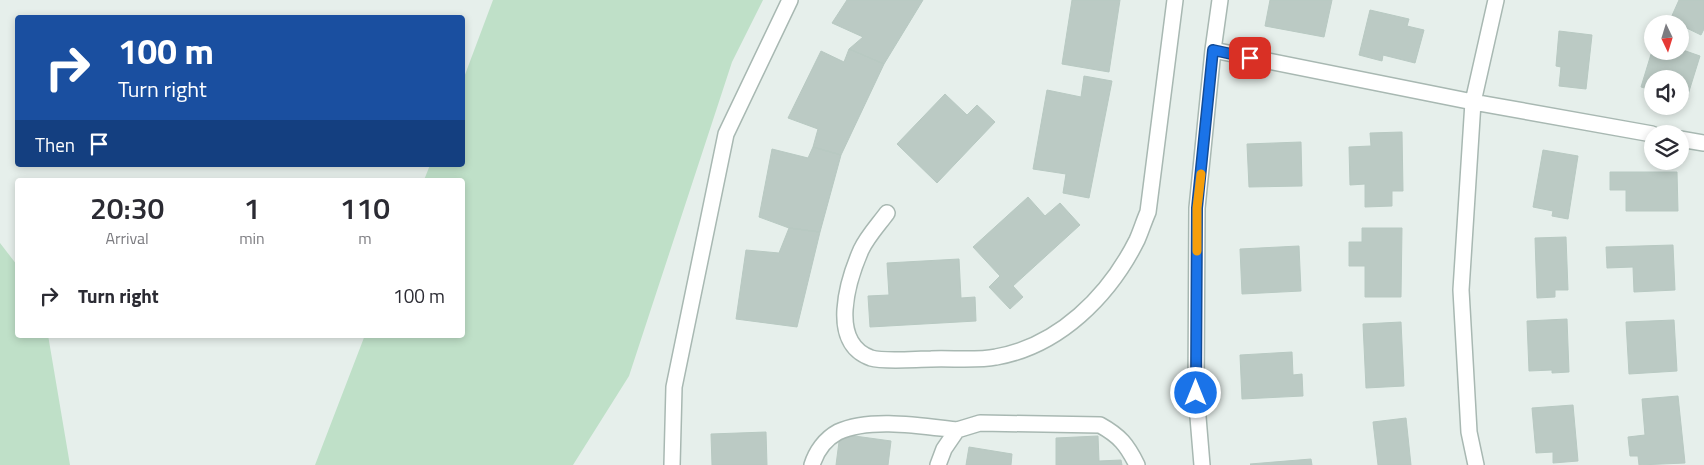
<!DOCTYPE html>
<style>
:root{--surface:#fff;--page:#f2f2f3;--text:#2b2b33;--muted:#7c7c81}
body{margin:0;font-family:"Titillium Web",sans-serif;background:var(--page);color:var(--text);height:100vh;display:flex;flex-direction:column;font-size:19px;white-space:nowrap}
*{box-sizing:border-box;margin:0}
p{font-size:16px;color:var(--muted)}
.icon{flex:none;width:28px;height:28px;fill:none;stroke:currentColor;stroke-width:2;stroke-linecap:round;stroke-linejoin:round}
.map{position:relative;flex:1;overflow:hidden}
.drawer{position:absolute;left:15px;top:178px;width:450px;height:160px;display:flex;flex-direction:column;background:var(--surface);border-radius:5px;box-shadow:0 2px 8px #0003}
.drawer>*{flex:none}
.banner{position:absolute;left:15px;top:15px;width:450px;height:152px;border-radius:5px;box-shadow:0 2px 8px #0003;background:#1a4fa0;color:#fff;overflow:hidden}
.needle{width:32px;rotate:176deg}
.buttons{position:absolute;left:1644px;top:15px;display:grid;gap:10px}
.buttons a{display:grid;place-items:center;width:45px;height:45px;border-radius:50%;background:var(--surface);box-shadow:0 2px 8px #0003;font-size:25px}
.pin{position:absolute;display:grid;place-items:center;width:42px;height:42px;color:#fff;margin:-21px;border-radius:10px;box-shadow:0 2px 8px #0006}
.me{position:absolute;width:55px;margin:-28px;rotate:0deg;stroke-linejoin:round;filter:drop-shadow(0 0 4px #0008)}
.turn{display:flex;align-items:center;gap:18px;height:105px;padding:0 20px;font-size:22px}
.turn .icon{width:65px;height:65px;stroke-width:2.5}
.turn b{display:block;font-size:35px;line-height:42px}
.then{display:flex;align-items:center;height:48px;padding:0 20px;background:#0003;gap:10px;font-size:19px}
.eta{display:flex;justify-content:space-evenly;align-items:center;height:85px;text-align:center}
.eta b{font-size:30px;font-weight:600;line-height:35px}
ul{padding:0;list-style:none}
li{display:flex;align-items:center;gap:15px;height:65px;padding:0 20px}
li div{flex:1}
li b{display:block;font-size:19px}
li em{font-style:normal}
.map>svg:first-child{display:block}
.green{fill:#bfe0c8}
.building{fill:#bbcac4;stroke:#b8c9c2}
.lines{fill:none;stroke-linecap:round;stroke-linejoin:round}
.pedestrian-casing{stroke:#a8b8b2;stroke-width:18}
.minor-casing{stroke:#a8b8b2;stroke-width:18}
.pedestrian{stroke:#fff;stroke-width:15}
.minor{stroke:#fff;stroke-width:15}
.route-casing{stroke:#114b97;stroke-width:12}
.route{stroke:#1a73e8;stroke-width:9}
.slow{stroke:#f59e0b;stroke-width:9}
</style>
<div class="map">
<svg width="1704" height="465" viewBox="0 0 1704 465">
<rect width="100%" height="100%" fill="#e6efeb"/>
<path class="green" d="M493 0H763L732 62 629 376 573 465H315L365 335H462V180H424L430 165H462L463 80Z
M0 243 17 265 18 335H48L70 465H0Z"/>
<path class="building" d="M847 0H923L884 64 849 49 863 37 832 23Z
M1072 0H1120L1109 72 1062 64Z
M1270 0H1332L1324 37 1265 26Z
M1679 0H1704V29L1701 35 1670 20Z
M1370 10 1409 19 1407 26 1424 30 1415 63 1383 55 1382 61 1359 55Z
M1559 31 1592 35 1586 89 1559 86 1561 67 1556 66Z
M849 49 884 64 841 155 813 147 818 129 788 118 821 51 844 62Z
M1680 49 1700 56 1686 101 1680 99V79H1652V90L1641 87 1652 51H1680Z
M1084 76 1112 81 1089 198 1063 193 1066 174 1033 169 1047 90 1081 97Z
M945 94 967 115 977 105 995 122 937 183 897 144Z
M1402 132 1403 191H1392V206L1365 207V184L1350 185 1349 147 1371 146 1370 133Z
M1301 142 1302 186 1249 187 1247 144Z
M813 147 841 155 820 232 789 228 759 217 772 149 808 158Z
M1543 150 1578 156 1568 219 1552 216 1553 211 1533 207Z
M1610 172H1677L1678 211H1626V190H1610Z
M1028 197 1045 216 1060 203 1080 225 1013 286 1023 297 1010 309 989 287 1000 276 973 247Z
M789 228 820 232 797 327 736 319 746 250 779 253Z
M1362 228H1402L1401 297H1365V266H1349V242H1362Z
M1566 237 1568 290H1555V297L1537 298 1535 238Z
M1673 245 1675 290 1634 292 1633 267 1607 268 1606 247Z
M1299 246 1301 291 1242 294 1240 249Z
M959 259 961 298 975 297 976 321 870 327 868 296 889 295 887 263Z
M1567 319 1569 372 1552 373V370L1529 371 1527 321Z
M1674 320 1677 371 1629 374 1626 322Z
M1401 322 1404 386 1366 388 1363 324Z
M1292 352 1293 375 1302 374 1303 396 1242 399 1240 355Z
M1678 396 1685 463 1639 465 1638 456H1630L1628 437 1645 435 1642 399Z
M1573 405 1578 461 1553 463V452L1536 453 1532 408Z
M1406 418 1411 465H1378L1373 422Z
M766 432 767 465H712L711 434Z
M840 434 891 441 888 465H836Z
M1098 436 1099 461 1121 460 1122 465H1056V438Z
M969 447 1012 454 1011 465H966Z
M1311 459 1312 465H1251L1250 464Z"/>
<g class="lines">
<defs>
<path id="pedestrian" d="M672 465 674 387 726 134 790 0"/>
<path id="minor" d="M1213 50 1473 102 1652 134
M1680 139 1704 143
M887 213C879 224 867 237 861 250 848 280 828 343 871 358 884 362 916 359 931 359 951 358 977 361 996 357 1059 346 1109 296 1137 240 1141 231 1144 221 1148 212L1175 0
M812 465C816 452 825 439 838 432 870 417 922 426 957 430
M938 465 944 449 957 430 980 423 1100 425C1120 436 1127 445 1137 465
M1202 465 1196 393 1197 208 1213 50 1220 0
M1476 465 1469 432 1461 290 1473 102 1496 0"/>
</defs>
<use href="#pedestrian" class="pedestrian-casing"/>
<use href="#minor" class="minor-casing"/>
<use href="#pedestrian" class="pedestrian"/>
<use href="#minor" class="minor"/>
</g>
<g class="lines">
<defs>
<path id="route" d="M1196 393 1197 208 1213 50 1250 58"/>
</defs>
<use href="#route" class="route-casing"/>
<use href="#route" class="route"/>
<path class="slow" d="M1197 251V208L1201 174"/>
</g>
</svg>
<div class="buttons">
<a><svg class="needle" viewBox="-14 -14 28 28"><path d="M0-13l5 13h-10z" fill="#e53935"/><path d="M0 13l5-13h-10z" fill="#7c7c81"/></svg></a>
<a><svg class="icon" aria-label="sound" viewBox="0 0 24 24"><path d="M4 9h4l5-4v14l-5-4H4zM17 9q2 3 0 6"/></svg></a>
<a><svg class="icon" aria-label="layers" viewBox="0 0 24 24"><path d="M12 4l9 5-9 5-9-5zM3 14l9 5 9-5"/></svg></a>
</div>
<div class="pin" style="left:1250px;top:58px;background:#d93025"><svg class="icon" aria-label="arrive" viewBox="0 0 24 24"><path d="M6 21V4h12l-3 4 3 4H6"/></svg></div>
<svg class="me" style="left:1196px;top:393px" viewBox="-20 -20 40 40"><circle r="17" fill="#1a73e8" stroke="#fff" stroke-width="3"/><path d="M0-11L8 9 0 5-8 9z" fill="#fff"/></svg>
<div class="banner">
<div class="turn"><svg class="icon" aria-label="right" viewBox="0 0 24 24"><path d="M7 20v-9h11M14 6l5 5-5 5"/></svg><div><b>100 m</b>Turn right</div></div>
<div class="then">Then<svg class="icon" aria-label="arrive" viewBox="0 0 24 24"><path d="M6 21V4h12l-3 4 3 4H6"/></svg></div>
</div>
<section class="drawer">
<div class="eta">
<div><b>20:30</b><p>Arrival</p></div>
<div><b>1</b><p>min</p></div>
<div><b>110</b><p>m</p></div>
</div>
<ul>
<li><svg class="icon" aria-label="right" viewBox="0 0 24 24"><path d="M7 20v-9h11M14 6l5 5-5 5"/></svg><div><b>Turn right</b></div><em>100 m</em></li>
</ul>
</section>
</div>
